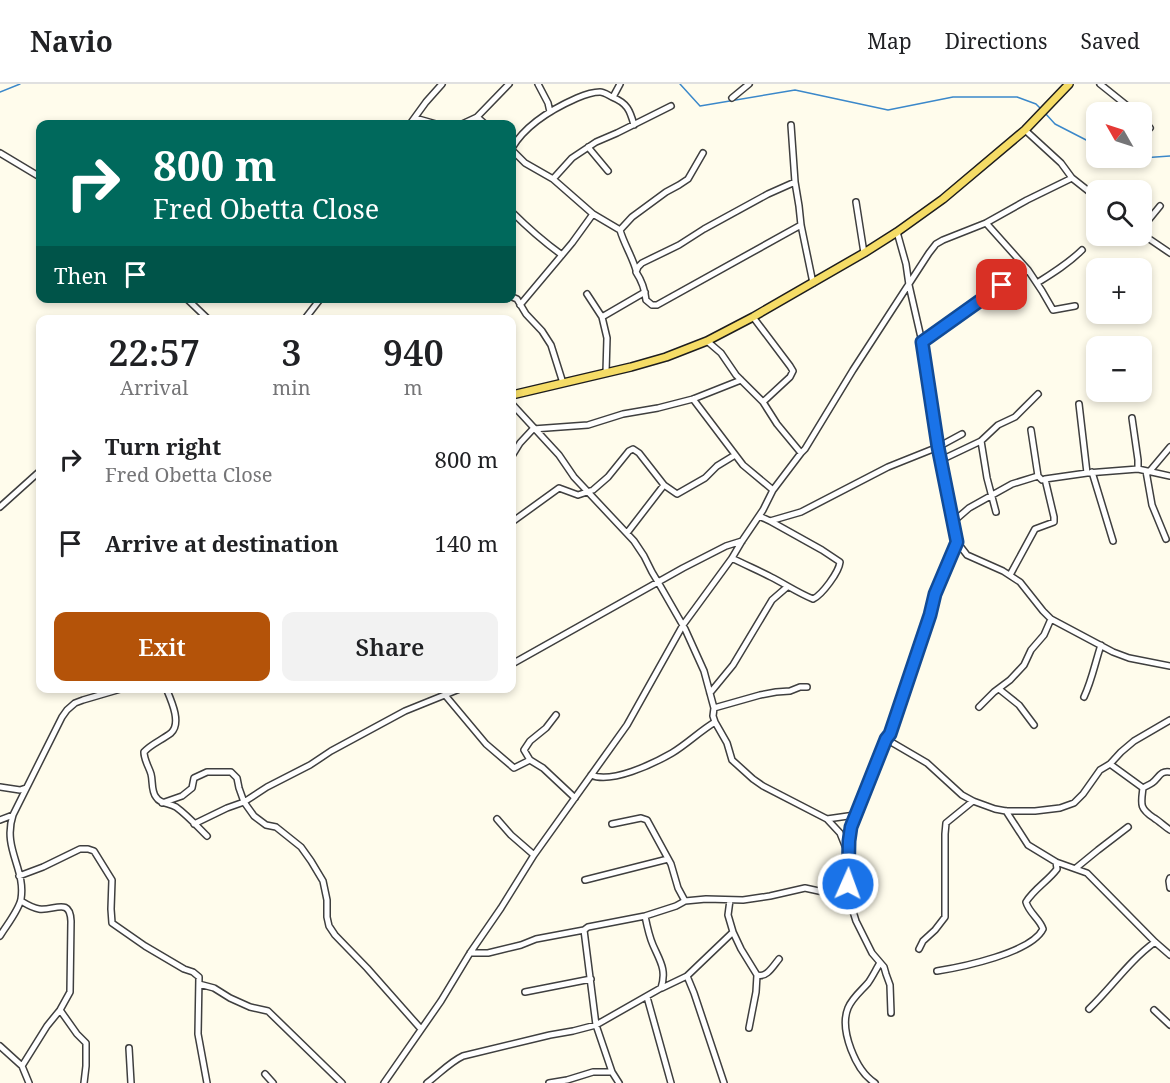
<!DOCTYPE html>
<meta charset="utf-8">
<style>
:root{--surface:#fff;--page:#f2f2f2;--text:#202124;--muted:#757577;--line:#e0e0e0;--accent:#b45309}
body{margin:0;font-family:"Noto Serif",serif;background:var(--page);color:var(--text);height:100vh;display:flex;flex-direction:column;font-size:22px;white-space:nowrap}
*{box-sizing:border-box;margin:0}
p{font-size:20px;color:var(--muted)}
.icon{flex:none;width:33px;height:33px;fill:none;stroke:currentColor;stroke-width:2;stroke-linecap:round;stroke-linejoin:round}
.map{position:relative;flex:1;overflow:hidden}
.details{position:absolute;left:36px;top:231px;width:480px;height:378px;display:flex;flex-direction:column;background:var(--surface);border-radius:12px;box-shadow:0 3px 9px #0003}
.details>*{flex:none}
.hud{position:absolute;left:36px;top:36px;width:480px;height:183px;border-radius:12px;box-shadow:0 3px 9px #0003;background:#00695c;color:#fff;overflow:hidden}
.needle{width:39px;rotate:309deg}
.controls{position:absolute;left:1086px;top:18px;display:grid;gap:12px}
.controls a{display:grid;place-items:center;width:66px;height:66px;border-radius:12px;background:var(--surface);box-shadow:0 3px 9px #0003;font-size:30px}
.pin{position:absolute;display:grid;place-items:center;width:51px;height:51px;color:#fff;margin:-26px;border-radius:12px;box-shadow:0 3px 9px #0006}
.me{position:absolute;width:66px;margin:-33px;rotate:2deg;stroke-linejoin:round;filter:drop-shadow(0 0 4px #0008)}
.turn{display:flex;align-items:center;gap:21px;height:126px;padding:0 18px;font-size:27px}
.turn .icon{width:78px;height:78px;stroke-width:2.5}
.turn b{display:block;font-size:42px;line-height:51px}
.then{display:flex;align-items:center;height:57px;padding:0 18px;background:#0003;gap:12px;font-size:22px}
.eta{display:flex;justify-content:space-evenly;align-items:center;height:102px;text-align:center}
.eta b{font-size:36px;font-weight:600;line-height:42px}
.primary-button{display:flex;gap:12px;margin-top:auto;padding:12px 18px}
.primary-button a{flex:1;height:69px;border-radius:12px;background:var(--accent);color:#fff;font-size:24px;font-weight:600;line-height:69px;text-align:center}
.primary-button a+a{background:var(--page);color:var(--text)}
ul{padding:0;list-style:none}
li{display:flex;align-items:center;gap:18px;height:84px;padding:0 18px}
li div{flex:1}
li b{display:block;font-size:22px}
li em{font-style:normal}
header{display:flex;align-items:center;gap:36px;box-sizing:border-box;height:84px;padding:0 30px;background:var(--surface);border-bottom:2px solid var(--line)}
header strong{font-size:28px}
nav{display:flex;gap:33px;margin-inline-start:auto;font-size:21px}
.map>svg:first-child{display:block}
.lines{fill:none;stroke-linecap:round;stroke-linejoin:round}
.stream{stroke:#3b88ca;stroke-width:1.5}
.minor-casing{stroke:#3f3f3f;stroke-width:8}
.major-casing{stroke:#1d1d1d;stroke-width:10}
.minor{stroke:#fff;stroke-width:5}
.major{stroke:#f5dc66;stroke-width:7}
.route-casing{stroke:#114b97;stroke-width:15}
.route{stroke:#1a73e8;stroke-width:10}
</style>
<header>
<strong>Navio</strong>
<nav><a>Map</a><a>Directions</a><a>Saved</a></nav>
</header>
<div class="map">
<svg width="1170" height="999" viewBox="0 0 1170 999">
<rect width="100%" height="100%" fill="#fffcec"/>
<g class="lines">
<path class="stream" d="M680 0 700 22 795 6 888 26 953 13H1017L1036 20 1042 26
M0 8 20 0
M1045 29 1055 40 1092 59 1096 62
M1110 74 1113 76 1170 72"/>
<defs>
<path id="minor" d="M538 0 548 19 550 28
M1100 0 1135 28
M613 13 620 0
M732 14 749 0
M477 33 485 40
M415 34 436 40
M1142 35 1150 44
M410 40 426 18 442 0
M462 40 477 33 509 0
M791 41 795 98 799 122 801 141 813 199
M1025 46 1061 79 1072 94 1096 113
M588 63 608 87
M512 64C526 40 552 25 577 14 584 11 592 8 600 8 604 8 608 11 612 13 627 19 630 26 634 41
M512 66 525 79 553 95 593 130 620 146C624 160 632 172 636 186
M0 69 40 93
M553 95 572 74 596 58 617 49 671 22
M795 98 768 110 704 145 679 161 642 179 638 183 636 188C642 197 645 206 646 216L652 221H657L801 141
M856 118 864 169
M512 128C527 143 544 158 562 171
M986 139 1028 186 1042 207 1053 226 1075 222
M1142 144 1160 122
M620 146 632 133 666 108 679 101 688 95 703 69
M1142 150 1170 169
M1117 156 1121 152
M1037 199C1053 189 1069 179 1082 166
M587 210 602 233 607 254 606 288
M512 213 517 215 526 230 542 247 551 261 563 299
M186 214 209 236
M520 221 572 159 593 130
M602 233 645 208
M753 233 790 282 793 287 790 293 763 318
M304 236 321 214
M707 257 721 269 736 291 763 318 777 340 801 369
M922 258 1002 201 1028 186
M693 315 743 381 773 406
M512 320 559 371 574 393 634 457 644 472 652 488 658 498 685 545 704 587 714 624 713 632 715 638 727 659 732 676 753 695 763 702 827 735 840 749 848 769
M1079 320 1087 389
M1132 334 1138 376V385
M1031 346 1038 392
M512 372 520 359 533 345 588 341 623 330 658 324 693 315 741 296
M941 376 981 357
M1146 387 1152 421 1166 455
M1092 388 1113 457
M1149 388 1170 363
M0 423 40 387
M996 428 987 394 981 357 998 341 1015 333 1038 310
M759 432 770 437 801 428 888 383 938 363 962 350
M954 437 969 424 1012 400 1038 392 1042 396 1045 395 1087 389 1138 385 1170 392
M512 438 559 404 578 411 593 406 608 393 629 367 633 365 639 369 664 401 677 410 705 394 717 382 735 371
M627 449 664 401
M957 458 967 471 1003 487 1020 498 1043 527 1051 535 1113 568 1129 574 1170 582
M732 474C745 481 758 486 771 493 785 500 798 509 813 515 822 511 839 488 840 478L822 466 770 437
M1010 491 1035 445 1054 438V433L1045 395
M512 580 683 484 726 462 742 457
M166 604C171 616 182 639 171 649 162 656 151 660 144 668 144 676 149 683 151 690 153 697 151 707 156 713 160 720 169 719 176 723 187 731 197 742 207 752
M999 605 1019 621 1034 641
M710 609 733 581 772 516 787 503
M445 611 486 660 514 684 530 676 543 684 575 714
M1084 613C1092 596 1095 579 1101 561
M979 623 994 608 1010 596 1024 581 1031 566 1044 551 1051 535
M714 624 760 611 776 608 790 607 800 603H807
M886 655 927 679 962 711 973 717 995 725 1006 727H1035L1060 724 1074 719 1083 710 1100 686 1110 680 1121 668 1134 657 1170 636
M530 676 524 666 530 657 546 644 556 631
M1110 680 1143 704
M591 691C611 700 653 680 672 669 687 660 700 647 715 638
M0 703 20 706 26 704
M1143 704C1141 720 1139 724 1154 734 1159 737 1164 742 1170 746
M1143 704C1146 702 1149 701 1152 699 1159 694 1160 686 1170 688
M162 719 182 712 192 704 194 694 207 688H231L237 694 239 704 244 718 254 732 266 741 276 743 301 763 311 777 323 797 327 816V833L329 842 335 851 367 884 421 945
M1006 727 1028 761 1056 778 1087 789 1155 858 1170 871
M497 735 511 751 534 771
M827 735 855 731
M0 736 13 731
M194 740 227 724 244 718 267 703 310 681 331 667 405 627 462 604
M612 740 641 734 647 736 671 780 678 804 685 817
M1076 784 1098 766 1128 743
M19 792 43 783 80 765H88L94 767 112 796 111 825 112 839 145 862 184 885 193 888 199 893 198 950 207 999
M1170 794 1169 797 1170 804
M585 796 668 775
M730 816 728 831 733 848 741 865 757 891 756 908 749 944
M21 817C26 820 32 824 39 825 54 827 70 813 71 837L70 908 60 926 47 942 22 982
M584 846 596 941 612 988 619 999
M0 852C6 842 19 826 21 815 26 785 2 764 13 731L62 633 67 626 75 619 83 616 124 604
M919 865 923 857 935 846 945 833V750L946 739 973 717
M470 869H488L521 861 536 855 584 846 588 843 645 832 676 822 685 817 706 815 743 816 770 812 805 804 828 809 848 808
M937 887C962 883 1031 869 1043 845 1040 835 1029 829 1026 818 1034 805 1048 797 1057 785L1056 778
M757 891C767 894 773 882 779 875
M687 892 694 909 724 999
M199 900 214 904 230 914 250 923 268 927 342 999
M662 904 687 892 733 848
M525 908 591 895
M647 913 671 999
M1089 925C1112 903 1129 877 1155 858
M60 926 77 950 86 959V982L84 999
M1154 926 1170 941
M891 929 890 901 886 890 884 883 872 869 856 837 851 821 848 800 849 757 851 743 856 727 886 655 890 650 939 498 950 478 957 458 938 363 922 258 909 201 906 180 897 148
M0 962 22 982 29 999
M129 964 131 999
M265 990 273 999
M384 999 441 917 470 869 501 824 534 771 627 641 683 541 732 474 742 457 763 426 773 406 801 369 805 365 853 286 929 169 936 160 943 156 986 139 1027 116 1072 94
M427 999C439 990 450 978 463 972L550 951 573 947 596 941 661 904C667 886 660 877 653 861 649 852 647 842 645 832
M549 999 567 996 593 988H612
M875 999C856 987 839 946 848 924 852 914 861 907 868 899 873 892 876 885 880 879"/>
<path id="major" d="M512 311 631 283 666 273 707 257 753 233 864 169 897 148 943 115 1025 46 1069 0"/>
</defs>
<use href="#minor" class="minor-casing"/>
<use href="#major" class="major-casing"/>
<use href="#minor" class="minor"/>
<use href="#major" class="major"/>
</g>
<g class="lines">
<defs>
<path id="route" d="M848 800 849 757 851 743 886 655 890 650 930 531 935 510 957 458 938 363 922 258 1002 201"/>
</defs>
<use href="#route" class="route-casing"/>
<use href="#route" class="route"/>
</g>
</svg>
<div class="controls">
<a><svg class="needle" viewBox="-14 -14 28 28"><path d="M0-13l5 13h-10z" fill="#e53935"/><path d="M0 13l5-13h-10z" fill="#757577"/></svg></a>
<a><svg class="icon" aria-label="search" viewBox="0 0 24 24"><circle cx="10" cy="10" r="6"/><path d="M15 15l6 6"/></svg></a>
<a>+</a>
<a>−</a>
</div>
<div class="pin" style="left:1002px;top:201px;background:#d93025"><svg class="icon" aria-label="arrive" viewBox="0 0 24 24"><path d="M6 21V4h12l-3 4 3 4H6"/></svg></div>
<svg class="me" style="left:848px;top:800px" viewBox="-20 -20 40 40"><circle r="17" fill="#1a73e8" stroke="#fff" stroke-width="3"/><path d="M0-11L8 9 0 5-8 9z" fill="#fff"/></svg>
<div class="hud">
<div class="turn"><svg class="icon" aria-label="right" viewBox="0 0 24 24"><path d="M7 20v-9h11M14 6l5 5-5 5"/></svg><div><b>800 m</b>Fred Obetta Close</div></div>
<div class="then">Then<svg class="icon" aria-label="arrive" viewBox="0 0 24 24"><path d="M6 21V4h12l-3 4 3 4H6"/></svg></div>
</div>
<section class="details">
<div class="eta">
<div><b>22:57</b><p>Arrival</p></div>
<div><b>3</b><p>min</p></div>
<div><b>940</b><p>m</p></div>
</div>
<ul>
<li><svg class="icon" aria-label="right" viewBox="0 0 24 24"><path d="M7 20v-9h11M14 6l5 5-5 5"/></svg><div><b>Turn right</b><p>Fred Obetta Close</p></div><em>800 m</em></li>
<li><svg class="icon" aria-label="arrive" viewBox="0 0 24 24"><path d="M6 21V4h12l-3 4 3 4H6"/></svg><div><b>Arrive at destination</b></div><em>140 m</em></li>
</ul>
<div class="primary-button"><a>Exit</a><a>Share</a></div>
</section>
</div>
